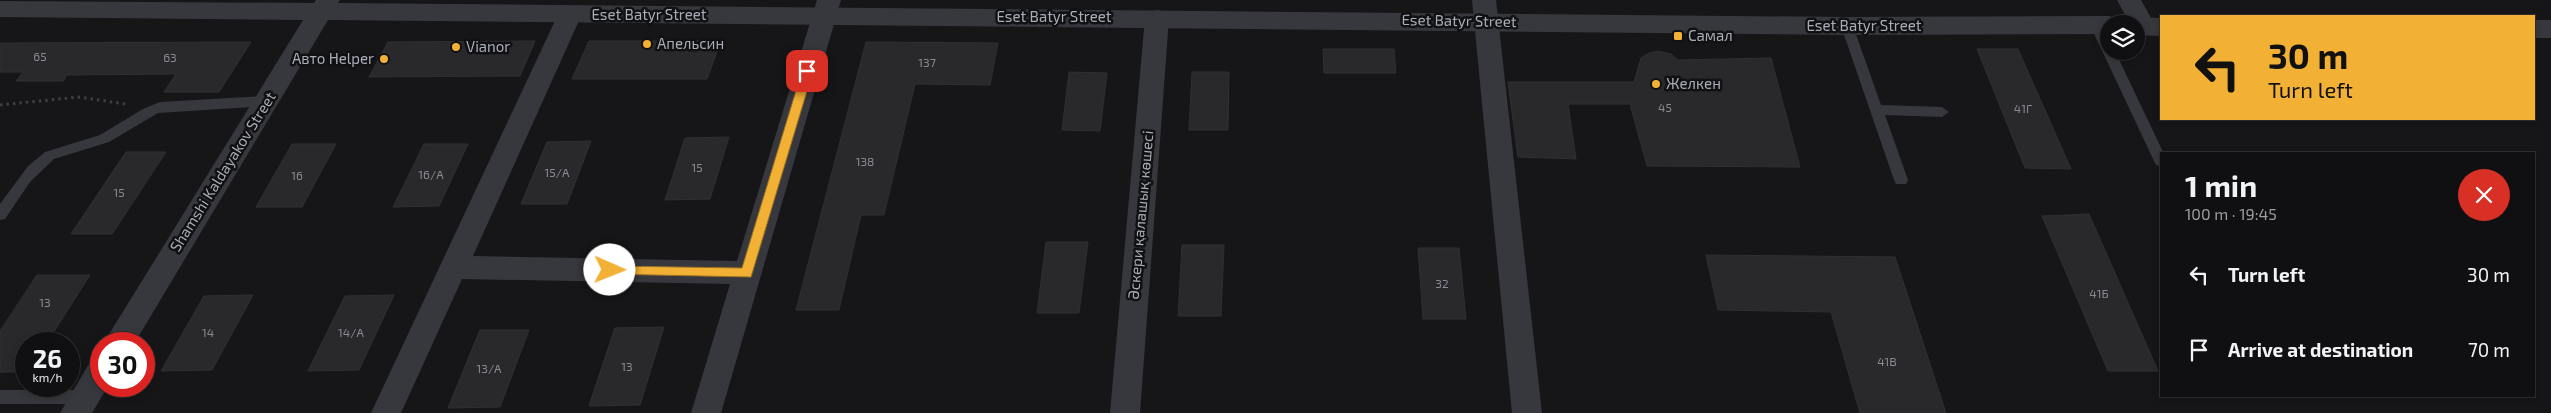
<!DOCTYPE html>
<meta charset="utf-8">
<style>
:root{--surface:#101012;--page:#1e1e20;--text:#f1f3f6;--muted:#9c9d9f;--line:#303032}
body{margin:0;font-family:"Exo 2",sans-serif;background:var(--page);color:var(--text);height:100vh;display:flex;flex-direction:column;font-size:19px;white-space:nowrap}
*{box-sizing:border-box;margin:0}
p{font-size:16px;color:var(--muted)}
.icon{flex:none;width:28px;height:28px;fill:none;stroke:currentColor;stroke-width:2;stroke-linecap:round;stroke-linejoin:round}
.map{position:relative;flex:1;overflow:hidden}
.drawer{position:absolute;left:2160px;top:152px;width:375px;height:245px;display:flex;flex-direction:column;background:var(--surface);border-radius:0px;box-shadow:0 2px 8px #0003,0 0 0 1px var(--line)}
.drawer>*{flex:none}
.banner{position:absolute;left:2160px;top:15px;width:375px;height:105px;border-radius:0px;box-shadow:0 2px 8px #0003,0 0 0 1px var(--line);background:#f2b134;color:#111;overflow:hidden}
.tools{position:absolute;left:2100px;top:15px;display:grid;gap:10px}
.tools a{display:grid;place-items:center;width:45px;height:45px;border-radius:50%;background:var(--surface);box-shadow:0 2px 8px #0003,0 0 0 1px var(--line);font-size:25px}
.speed{position:absolute;left:15px;top:332px;display:flex;gap:10px;font-size:25px;font-weight:700;text-align:center}
.speed>*{display:grid;place-content:center;width:65px;height:65px;border-radius:50%;background:var(--surface);box-shadow:0 2px 8px #0003,0 0 0 1px var(--line);line-height:1}
.speed small{font-size:12px;font-weight:400}
.speed .limit{border:8px solid #d22;background:#fff;color:#111}
.pin{position:absolute;display:grid;place-items:center;width:42px;height:42px;color:#fff;margin:-21px;border-radius:10px;box-shadow:0 2px 8px #0006}
.me{position:absolute;width:55px;margin:-28px;rotate:91deg;stroke-linejoin:round;filter:drop-shadow(0 0 4px #0008)}
.turn{display:flex;align-items:center;gap:18px;height:105px;padding:0 25px;font-size:22px}
.turn .icon{width:65px;height:65px;stroke-width:2.5}
.turn b{display:block;font-size:35px;line-height:42px}
.round{display:grid;place-items:center;flex:none;width:52px;height:52px;border-radius:26px;background:var(--page)}
.headline{display:flex;align-items:center;justify-content:space-between;height:85px;padding:0 25px}
h1{font-size:30px;font-weight:700;line-height:38px}
ul{padding:0;list-style:none}
li{display:flex;align-items:center;gap:15px;height:75px;padding:0 25px}
li div{flex:1}
li b{display:block;font-size:19px}
li em{font-style:normal}
.map>svg:first-child{display:block}
.building{fill:#29292c;stroke:#303034}
.lines{fill:none;stroke-linecap:round;stroke-linejoin:round}
.path{stroke:#3d3f44;stroke-width:3;stroke-dasharray:2.5 4;stroke-linecap:butt}
.service{fill:#37383d;fill-rule:evenodd}
.minor{fill:#37383d;fill-rule:evenodd}
.tertiary{fill:#37383d;fill-rule:evenodd}
.route{fill:#f2b134;stroke:#9d7322}
.poi-dot{fill:#f2b134;stroke:#111113;stroke-width:2}
.labels{text-anchor:middle;stroke-width:5;stroke-linejoin:round;paint-order:stroke}
.number-label{font-size:12px;fill:#888b94}
.street-label{font-size:15px;fill:#a8adb8;stroke:#111113}
.poi-label{font-size:15px;fill:#a8adb8;stroke:#111113;text-anchor:start}
</style>
<div class="map">
<svg width="2551" height="413" viewBox="0 0 2551 413">
<rect width="100%" height="100%" fill="#161618"/>
<path class="building" d="M535 41 520 76 369 77 388 42Z
M589 41H721L707 79H572Z
M251 42 219 92H164L176 74 67 75 63 81H16L23 72H0V43Z
M866 42 998 43 990 85 915 84 884 215H861L839 310H796Z
M1323 49H1394L1396 73H1324Z
M1977 49H2018L2071 169 2025 168Z
M1658 51 1671 54 1678 60 1771 58 1800 167 1647 166 1630 104H1568L1576 159 1518 157 1508 82H1634L1641 58 1649 53Z
M1069 72 1107 73 1100 131 1062 130Z
M1192 72H1229L1228 130H1189Z
M729 137 710 199 665 200 685 138Z
M591 141 567 204H521L547 142Z
M292 144H336L302 207H256Z
M424 144H468L439 206 393 207Z
M126 152H166L112 234H71Z
M2089 214 2158 371H2108L2042 216Z
M1046 242H1088L1079 313H1037Z
M1182 245H1224L1221 316H1178Z
M1418 248H1459L1466 319H1423Z
M1706 255 1895 257 1946 413H1860L1831 312 1718 310Z
M37 275H90L46 344H26V372H0V331Z
M253 295 212 370 161 371 204 296Z
M394 295 359 370 308 371 345 296Z
M664 327 640 405 589 406 615 328Z
M480 330H529L500 407 448 408Z"/>
<g class="lines">
<path class="path" d="M0 105 79 97 125 104"/>
<path class="service" d="M2096 21C2108 24 2109 41 2109 51H2115L2164 154H2161V166L2156 165 2154 161 2090 25Z
M1847 22 1853 26 1881 105 1942 107 1949 112 1942 117 1885 115 1908 180 1906 184H1896L1894 180 1841 26Z
M266 96 272 101 266 106 158 113 109 142 54 159 30 182 5 219 0 220V204L28 166 45 152 100 135 143 109 160 102Z
M0 390H85L90 392 93 397 90 402 85 404H0Z"/>
<path class="minor" d="M817 0H841L721 413H691L730 284 462 279 401 413H371L561 8 570 6 579 8 582 14 473 256 737 261Z
M1472 0H1496L1542 413H1512Z
M2117 0H2141L2156 27 2153 33 2144 36 2136 33V24H2130Z
M1157 10 1166 12 1169 18 1140 413H1110L1145 18 1148 12Z"/>
<path class="tertiary" d="M316 0H340L338 3 1847 17 2109 16 2118 19 2121 24H2109V34L1847 35 328 20 134 344H103L303 20 0 17V1L314 3Z
M2136 17 2161 18V36L2136 35V24H2125L2127 20Z
M2534 20H2551V38H2534Z
M101 358V386H108L92 413H60L90 362Z"/>
</g>
<path class="route" d="M807 67 813 71 751 277 605 274V267L610 266 742 268 802 71Z"/>
<g class="poi-dot">
<rect x="1673" y="31" width="10" height="10" rx="2.5"/>
<circle cx="647" cy="44" r="5"/>
<circle cx="456" cy="47" r="5"/>
<circle cx="384" cy="59" r="5"/>
<circle cx="1656" cy="84" r="5"/>
</g>
<g class="labels">
<g class="number-label">
<text x="40" y="61">65</text>
<text x="170" y="62">63</text>
<text x="927" y="67">137</text>
<text x="1665" y="112">45</text>
<text x="2023" y="113">41Г</text>
<text x="865" y="166">138</text>
<text x="697" y="172">15</text>
<text x="557" y="177">15/А</text>
<text x="431" y="179">16/А</text>
<text x="297" y="180">16</text>
<text x="119" y="197">15</text>
<text x="1442" y="288">32</text>
<text x="2099" y="298">41Б</text>
<text x="45" y="307">13</text>
<text x="208" y="337">14</text>
<text x="351" y="337">14/А</text>
<text x="1887" y="366">41В</text>
<text x="627" y="371">13</text>
<text x="489" y="373">13/А</text>
</g>
<g class="street-label">
<text x="649" y="20">Eset Batyr Street</text>
<text x="1054" y="22">Eset Batyr Street</text>
<text transform="translate(1459 21) rotate(1)" y="5">Eset Batyr Street</text>
<text x="1864" y="31">Eset Batyr Street</text>
<text transform="translate(223 172) rotate(-58)" y="5">Shamshi Kaldayakov Street</text>
<text transform="translate(1141 215) rotate(-85)" y="5">Әскери қалашық көшесі</text>
</g>
<g class="poi-label">
<text x="1688" y="41">Самал</text>
<text x="657" y="49">Апельсин</text>
<text x="466" y="52">Vianor</text>
<text x="374" y="64" text-anchor="end">Авто Helper</text>
<text x="1666" y="89">Желкен</text>
</g>
</g>
</svg>
<div class="tools">
<a><svg class="icon" aria-label="layers" viewBox="0 0 24 24"><path d="M12 4l9 5-9 5-9-5zM3 14l9 5 9-5"/></svg></a>
</div>
<div class="speed"><div>26<small>km/h</small></div><div class="limit">30</div></div>
<div class="pin" style="left:807px;top:71px;background:#d93025"><svg class="icon" aria-label="arrive" viewBox="0 0 24 24"><path d="M6 21V4h12l-3 4 3 4H6"/></svg></div>
<svg class="me" style="left:610px;top:270px" viewBox="-20 -20 40 40"><circle r="19" fill="#fff"/><path d="M0-13L10 11 0 6-10 11z" fill="#f2b134"/></svg>
<div class="banner">
<div class="turn"><svg class="icon" aria-label="left" viewBox="0 0 24 24"><path d="M17 20v-9H6M10 6l-5 5 5 5"/></svg><div><b>30 m</b>Turn left</div></div>
</div>
<section class="drawer">
<div class="headline"><div><h1>1 min</h1><p>100 m · 19:45</p></div><a class="round" style="background:#d93025;color:#fff"><svg class="icon" aria-label="close" viewBox="0 0 24 24"><path d="M6 6l12 12M18 6L6 18"/></svg></a></div>
<ul>
<li><svg class="icon" aria-label="left" viewBox="0 0 24 24"><path d="M17 20v-9H6M10 6l-5 5 5 5"/></svg><div><b>Turn left</b></div><em>30 m</em></li>
<li><svg class="icon" aria-label="arrive" viewBox="0 0 24 24"><path d="M6 21V4h12l-3 4 3 4H6"/></svg><div><b>Arrive at destination</b></div><em>70 m</em></li>
</ul>
</section>
</div>
